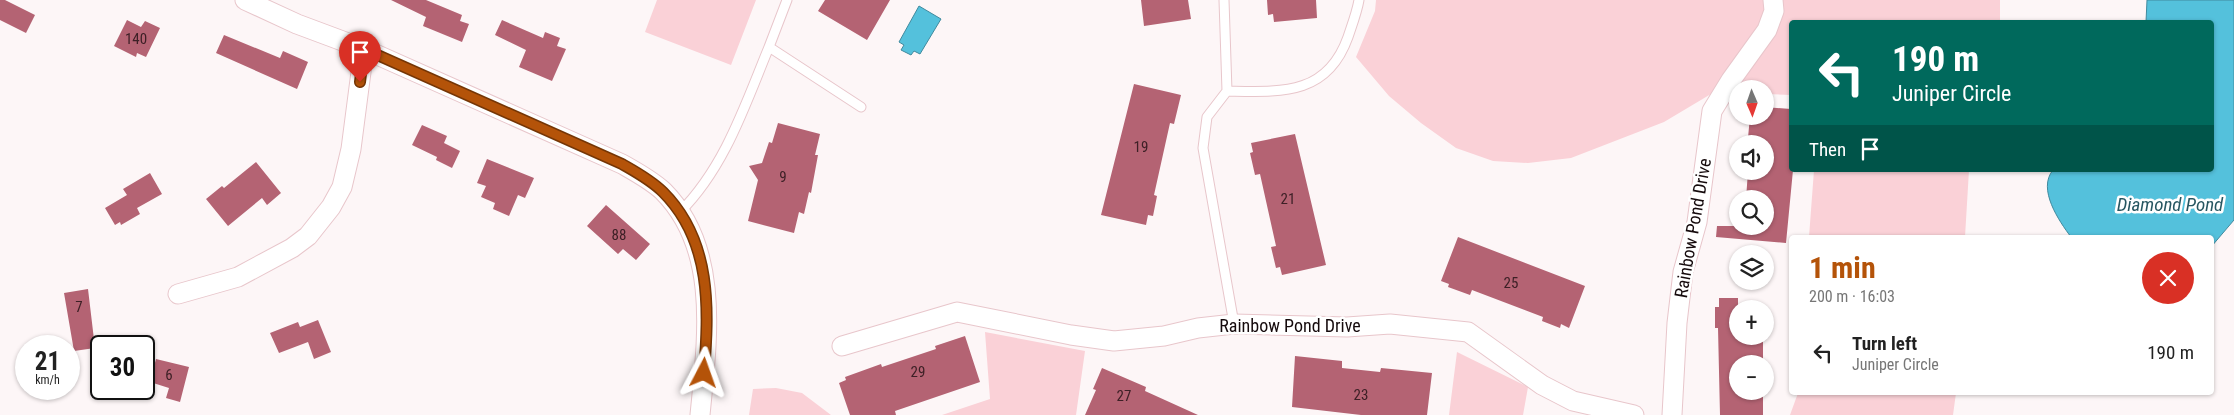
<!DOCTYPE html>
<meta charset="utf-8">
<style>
:root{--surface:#fff;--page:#f6f6f6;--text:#222;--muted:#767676;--accent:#b45309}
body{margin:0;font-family:"Roboto Condensed",sans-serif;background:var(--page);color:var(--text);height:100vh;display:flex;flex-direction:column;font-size:19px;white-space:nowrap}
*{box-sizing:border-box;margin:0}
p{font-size:16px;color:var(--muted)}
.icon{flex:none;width:28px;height:28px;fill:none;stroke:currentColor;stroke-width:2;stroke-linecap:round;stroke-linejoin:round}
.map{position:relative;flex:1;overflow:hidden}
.side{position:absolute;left:1789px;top:235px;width:425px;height:160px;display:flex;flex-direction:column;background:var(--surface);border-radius:5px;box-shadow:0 1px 4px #0004}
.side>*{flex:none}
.guide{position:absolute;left:1789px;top:20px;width:425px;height:152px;border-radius:5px;box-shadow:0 1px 4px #0004;background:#00695c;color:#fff;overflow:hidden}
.needle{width:32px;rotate:178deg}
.tools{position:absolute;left:1729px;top:80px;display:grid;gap:10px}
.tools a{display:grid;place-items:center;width:45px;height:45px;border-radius:50%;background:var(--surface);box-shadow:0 1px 4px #0004;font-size:25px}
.speed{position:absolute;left:15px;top:335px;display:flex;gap:10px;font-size:25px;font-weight:700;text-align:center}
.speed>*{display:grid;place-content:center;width:65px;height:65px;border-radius:50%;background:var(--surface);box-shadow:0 1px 4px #0004;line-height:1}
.speed small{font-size:12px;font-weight:400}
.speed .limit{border:2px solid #111;border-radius:8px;background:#fff;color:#111}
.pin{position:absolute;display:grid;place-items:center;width:42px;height:42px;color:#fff;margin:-51px -21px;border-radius:50% 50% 50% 0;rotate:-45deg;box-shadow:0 0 5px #0007}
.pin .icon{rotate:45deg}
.me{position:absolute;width:55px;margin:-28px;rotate:4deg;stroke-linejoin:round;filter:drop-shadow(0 0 4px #0008)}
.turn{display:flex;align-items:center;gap:18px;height:105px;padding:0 20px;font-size:22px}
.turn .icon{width:65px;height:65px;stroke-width:2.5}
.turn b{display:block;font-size:35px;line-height:42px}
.then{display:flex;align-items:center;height:48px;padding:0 20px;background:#0003;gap:10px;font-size:19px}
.round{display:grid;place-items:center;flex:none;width:52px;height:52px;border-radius:26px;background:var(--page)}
.summary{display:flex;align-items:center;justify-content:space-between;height:85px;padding:0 20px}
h1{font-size:30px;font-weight:700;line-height:38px;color:var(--accent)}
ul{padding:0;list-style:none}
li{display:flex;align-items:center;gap:15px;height:65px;padding:0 20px}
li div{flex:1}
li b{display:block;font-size:19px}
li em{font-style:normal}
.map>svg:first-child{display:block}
.green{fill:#fad1d7}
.water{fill:#54c1dc;stroke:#418a9e}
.building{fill:#b46373}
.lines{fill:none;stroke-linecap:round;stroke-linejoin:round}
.lane-casing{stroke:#e8c6cb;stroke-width:11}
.street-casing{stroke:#e8c6cb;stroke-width:21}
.lane{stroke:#fff;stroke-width:9}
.street{stroke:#fff;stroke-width:19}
.route-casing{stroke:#753606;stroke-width:12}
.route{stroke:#b45309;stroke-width:9}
.labels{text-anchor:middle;stroke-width:5;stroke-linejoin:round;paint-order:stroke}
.number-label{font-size:15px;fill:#3d2026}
.street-label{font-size:18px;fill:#150a0c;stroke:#fff}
.water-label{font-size:19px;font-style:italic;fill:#275661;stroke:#fff}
</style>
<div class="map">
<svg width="2234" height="415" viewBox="0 0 2234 415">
<rect width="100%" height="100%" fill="#fdf6f7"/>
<path class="green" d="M657 0H756L731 65 645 32Z
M1376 0H2000V22H1791V95L1765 94V89H1738L1737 92 1716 91 1664 122 1571 158 1528 163 1493 161 1456 148 1421 123 1389 96 1356 57 1375 11Z
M1814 170H1969L1965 237H1809Z
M985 332 1085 351 1076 415H942L990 399Z
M1457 352 1528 387 1523 415H1449Z
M776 388 802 393 831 415H749L753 389Z
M1798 393V392L1956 393 1953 415H1790Z"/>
<path class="water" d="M2147 0H2234V220L2211 247V238L2071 237C2059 221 2037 189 2053 170H2211V22H2146Z
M919 6 941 19 920 54 914 51 911 55 901 50 904 45 899 42Z"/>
<path class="building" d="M0 0H5L35 15 26 33 0 20Z
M391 0H426L462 15 460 21 469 24 462 42 423 26 426 17Z
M825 0H890L867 40 818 11Z
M1141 0H1188L1191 19 1144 26Z
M1267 0H1316L1317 18 1274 22 1273 14 1268 15Z
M127 20 141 27 145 21 160 28 146 57 137 53 136 57 114 46Z
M502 20 543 38 545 32 560 38 557 46 566 49 552 81 519 67 526 50 495 35Z
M224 35 280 58 283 51 308 62 297 89 216 53Z
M1134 84 1181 95 1174 124 1170 123 1154 195 1157 196 1153 216 1148 215 1146 225 1101 215Z
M1765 107 1791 109V170H1793L1786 243 1716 237 1717 226H1765V199H1746L1748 171H1765V144H1750L1751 138H1748L1750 116H1765Z
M778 123 820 134 815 155H818L811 193 809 192 804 214 799 212 794 233 748 221 758 180 749 166 762 163 769 142 772 143Z
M422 125 447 136 444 143 460 151 452 168 436 160 437 157 412 145Z
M1295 134 1326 265 1282 275 1280 267 1276 268 1271 247 1276 246 1260 174 1255 175 1250 153 1253 152 1251 143Z
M487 159 534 178 525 198 518 195 509 216 493 209 495 203 481 197 486 186 477 183Z
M256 162 281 193 267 205 262 198 228 226 206 199 222 186 224 188Z
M150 173 162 194 137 208 140 214 121 225 120 222 115 225 105 208 127 195 123 189Z
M606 205 650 244 636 260 623 249 618 254 587 226Z
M1458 237 1585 286 1569 328 1561 324 1560 328 1542 321 1543 317 1472 290 1470 295 1448 287 1449 284 1441 281Z
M88 289 95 348 74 351 64 293Z
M1719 298H1738V336H1763V364H1738V391H1763V415H1720L1718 328H1715V307H1719Z
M318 320 331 352 314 359 308 342 279 353 270 333 298 322 300 327Z
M965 336 980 382 895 411 896 415H850L839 383 846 380 845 377 881 364 882 367 936 349 935 346Z
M1295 356 1342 361V368L1380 372 1381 368 1432 373 1427 415H1361L1292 407Z
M156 359 189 367 180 402 166 398 169 388 150 382Z
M1102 368 1146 387 1145 391 1198 415H1085L1096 390 1093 389Z"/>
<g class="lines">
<defs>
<path id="lane" d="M1224 0 1227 91 1207 117 1203 148 1234 324
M769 47 787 0
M1227 91C1281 92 1327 96 1348 37 1352 25 1357 12 1359 0
M680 212C725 167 745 105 769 47L861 107"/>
<path id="street" d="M245 0 297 24 364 49 622 164C636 172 651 180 663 191 721 249 707 341 700 415
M178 294 238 277 292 248 308 236 331 207 342 187 351 149 364 49
M842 346 957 312 1071 335 1114 341 1164 336 1198 328 1234 324 1347 327 1390 324 1468 332 1542 385 1573 401 1634 415
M1672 415 1677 323 1683 272 1697 222 1712 111 1731 80 1767 30 1774 11 1773 0"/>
</defs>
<use href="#lane" class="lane-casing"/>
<use href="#street" class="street-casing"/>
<use href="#lane" class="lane"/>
<use href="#street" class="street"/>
</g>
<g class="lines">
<defs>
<path id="route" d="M360 82 364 49 622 164C636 172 651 180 663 192 712 241 709 309 704 373"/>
</defs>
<use href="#route" class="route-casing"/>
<use href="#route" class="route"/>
</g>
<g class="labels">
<g class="number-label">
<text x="136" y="44">140</text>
<text x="1141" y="152">19</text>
<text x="783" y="182">9</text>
<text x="1288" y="204">21</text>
<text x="619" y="240">88</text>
<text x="1511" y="288">25</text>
<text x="79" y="312">7</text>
<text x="918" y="377">29</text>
<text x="169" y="380">6</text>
<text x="1361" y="400">23</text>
<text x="1124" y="401">27</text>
</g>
<g class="street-label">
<text transform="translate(1693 228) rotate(-80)" y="6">Rainbow Pond Drive</text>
<text x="1290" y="332">Rainbow Pond Drive</text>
</g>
<g class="water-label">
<text x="2170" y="211">Diamond Pond</text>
</g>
</g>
</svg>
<div class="tools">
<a><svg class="needle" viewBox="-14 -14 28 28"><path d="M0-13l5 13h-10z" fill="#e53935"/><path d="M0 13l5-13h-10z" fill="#767676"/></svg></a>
<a><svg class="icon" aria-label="sound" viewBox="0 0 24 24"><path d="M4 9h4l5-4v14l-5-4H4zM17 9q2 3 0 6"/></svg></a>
<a><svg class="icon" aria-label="search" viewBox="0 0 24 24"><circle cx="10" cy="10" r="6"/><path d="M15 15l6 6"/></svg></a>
<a><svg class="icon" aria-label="layers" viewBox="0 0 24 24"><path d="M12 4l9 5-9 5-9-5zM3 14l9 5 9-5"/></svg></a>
<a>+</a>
<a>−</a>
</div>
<div class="speed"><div>21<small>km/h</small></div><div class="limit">30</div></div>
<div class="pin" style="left:360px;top:82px;background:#d93025"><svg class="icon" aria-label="arrive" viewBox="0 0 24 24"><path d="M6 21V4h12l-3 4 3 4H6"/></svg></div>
<svg class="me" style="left:704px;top:373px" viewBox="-20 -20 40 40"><path d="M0-17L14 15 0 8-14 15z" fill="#b45309" stroke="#fff" stroke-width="4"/></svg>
<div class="guide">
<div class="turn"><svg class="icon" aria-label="left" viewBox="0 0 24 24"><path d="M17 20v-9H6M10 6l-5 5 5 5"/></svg><div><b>190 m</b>Juniper Circle</div></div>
<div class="then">Then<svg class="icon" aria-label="arrive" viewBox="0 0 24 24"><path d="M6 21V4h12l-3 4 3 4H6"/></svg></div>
</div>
<section class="side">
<div class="summary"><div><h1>1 min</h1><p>200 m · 16:03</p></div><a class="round" style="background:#d93025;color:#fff"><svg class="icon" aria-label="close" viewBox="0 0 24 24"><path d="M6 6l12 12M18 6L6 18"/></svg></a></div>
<ul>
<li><svg class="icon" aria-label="left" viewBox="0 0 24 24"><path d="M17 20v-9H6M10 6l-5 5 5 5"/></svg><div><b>Turn left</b><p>Juniper Circle</p></div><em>190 m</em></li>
</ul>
</section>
</div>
